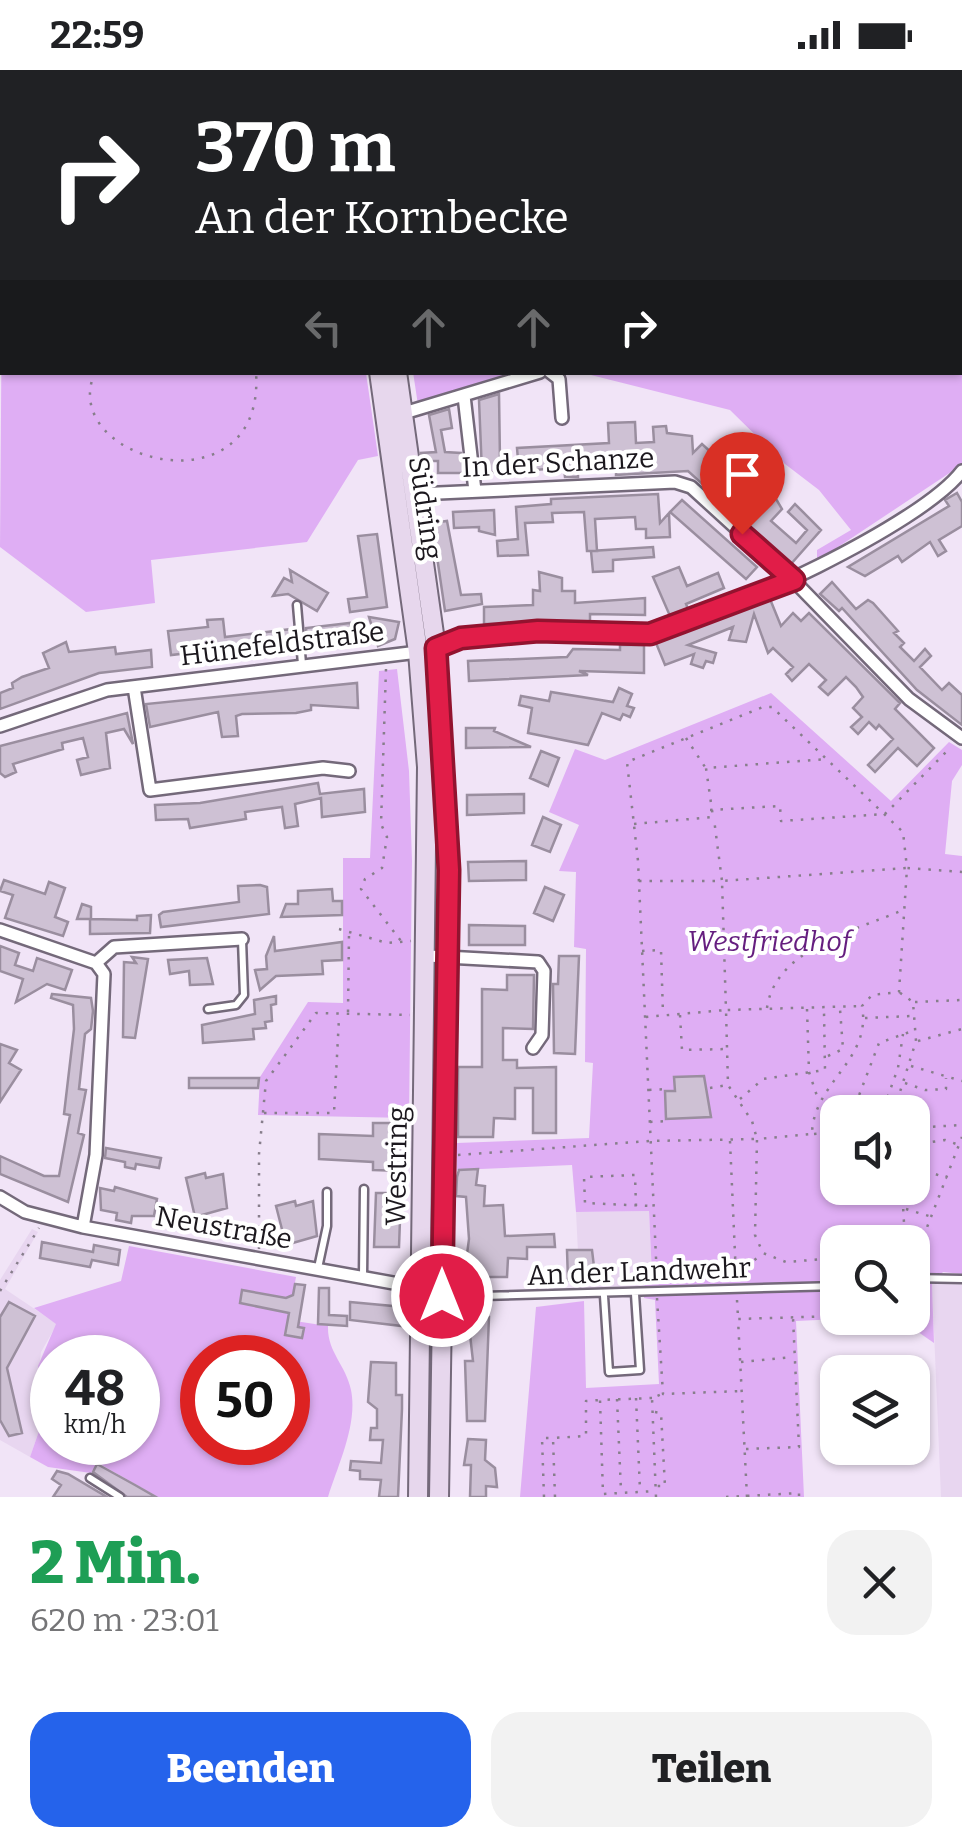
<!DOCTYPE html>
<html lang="de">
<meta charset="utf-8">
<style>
:root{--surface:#fff;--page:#f2f2f2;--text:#202124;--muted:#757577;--accent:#2563eb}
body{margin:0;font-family:Bitter,serif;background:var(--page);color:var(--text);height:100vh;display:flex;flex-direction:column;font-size:38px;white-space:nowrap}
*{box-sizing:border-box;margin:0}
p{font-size:32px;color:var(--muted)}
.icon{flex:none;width:55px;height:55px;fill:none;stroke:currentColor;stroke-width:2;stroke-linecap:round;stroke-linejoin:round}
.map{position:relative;height:1427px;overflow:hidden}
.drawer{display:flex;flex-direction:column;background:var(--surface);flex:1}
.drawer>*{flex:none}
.guide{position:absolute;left:0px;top:0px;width:962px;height:305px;box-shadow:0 2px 8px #0004;background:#202124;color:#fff;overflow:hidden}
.tools{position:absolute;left:820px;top:1025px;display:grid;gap:20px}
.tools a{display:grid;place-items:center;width:110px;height:110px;border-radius:20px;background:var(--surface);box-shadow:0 2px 8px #0004;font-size:50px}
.speed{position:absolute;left:30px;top:1265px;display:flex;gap:20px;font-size:50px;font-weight:700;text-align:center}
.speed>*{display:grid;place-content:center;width:130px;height:130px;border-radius:50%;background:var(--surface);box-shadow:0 2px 8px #0004;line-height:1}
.speed small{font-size:25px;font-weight:400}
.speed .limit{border:15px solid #d22;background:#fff;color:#111}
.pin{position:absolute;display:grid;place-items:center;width:85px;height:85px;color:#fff;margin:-102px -42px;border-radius:50% 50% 50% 0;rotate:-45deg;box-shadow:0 0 10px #0007}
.pin .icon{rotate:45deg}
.me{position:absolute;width:110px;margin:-55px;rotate:0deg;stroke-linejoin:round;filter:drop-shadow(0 0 8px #0008)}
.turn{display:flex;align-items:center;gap:35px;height:210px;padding:0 30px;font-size:45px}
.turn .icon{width:130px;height:130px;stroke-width:2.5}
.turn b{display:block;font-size:70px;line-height:85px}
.lanes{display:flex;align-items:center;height:95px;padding:0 30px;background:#0003;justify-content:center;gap:50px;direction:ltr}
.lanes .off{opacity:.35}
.round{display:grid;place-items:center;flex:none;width:105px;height:105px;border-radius:30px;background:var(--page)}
.headline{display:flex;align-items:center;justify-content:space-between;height:170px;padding:0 30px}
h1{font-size:60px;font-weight:800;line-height:75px;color:#1e9e55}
.action{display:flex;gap:20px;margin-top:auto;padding:20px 30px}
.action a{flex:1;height:115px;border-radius:30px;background:var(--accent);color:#fff;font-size:40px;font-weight:800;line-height:115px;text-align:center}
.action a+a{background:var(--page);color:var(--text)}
.status{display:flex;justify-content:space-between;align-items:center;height:70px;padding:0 50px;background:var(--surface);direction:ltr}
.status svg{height:28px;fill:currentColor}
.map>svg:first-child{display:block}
.built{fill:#e8d6f0}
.green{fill:#dfaef4;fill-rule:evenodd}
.building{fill:#cec1d4;stroke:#9a8e9f;stroke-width:2.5}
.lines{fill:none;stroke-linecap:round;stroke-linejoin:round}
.lane-casing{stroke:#74697a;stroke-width:11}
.street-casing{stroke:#74697a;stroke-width:16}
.secondary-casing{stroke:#74697a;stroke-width:22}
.path{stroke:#877e8b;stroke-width:2.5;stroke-dasharray:2.5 8;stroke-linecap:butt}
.lane{stroke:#fff;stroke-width:6}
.street{stroke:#fff;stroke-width:11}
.secondary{stroke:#e7d7ed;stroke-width:18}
.route-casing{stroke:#92132f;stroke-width:25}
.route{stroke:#e11d48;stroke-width:18}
.labels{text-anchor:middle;stroke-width:8;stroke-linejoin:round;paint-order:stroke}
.street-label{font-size:28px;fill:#1b171d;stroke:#fff}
.park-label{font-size:28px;font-style:italic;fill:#651e7f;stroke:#fff}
</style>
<div class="status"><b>22:59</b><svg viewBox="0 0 49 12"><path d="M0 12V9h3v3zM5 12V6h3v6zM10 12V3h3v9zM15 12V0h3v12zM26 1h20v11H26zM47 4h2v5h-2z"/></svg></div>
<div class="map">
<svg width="962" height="1427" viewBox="0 0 962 1427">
<rect width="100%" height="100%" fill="#f1e4f7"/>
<path class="built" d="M649 1141 652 1206 644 1220 580 1222 576 1142Z
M32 1159 38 1162 5 1219 57 1254 41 1282 37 1314 46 1341 30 1387 0 1370V1210Z
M932 1214 962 1215V1427H941Z"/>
<path class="green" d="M543 0H962V412L951 402 817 491V480L851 460 819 420 785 394 730 340 583 303 960 302V2Z
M2 211V302L366 303 378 386 358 390 307 472 151 490 155 533 86 542 0 477Z
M413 302 524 303 418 335Z
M397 599 409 701 412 791 409 1048 258 1045 260 1007 308 932 343 933V788H370L379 601Z
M771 623 891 731 949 672 962 680V695L952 711 945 784 962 786V1204L943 1202 932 1214 934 1273 898 1248H912V1172H838V1248H860L796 1251 804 1427H520L536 1237 584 1231 586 1318 659 1314 655 1230 644 1228 645 1207 652 1205 649 1141 576 1142 572 1095 457 1100V1073L589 1068 593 993 585 992 586 879 574 877 576 802 559 801 579 755 549 742 575 679 605 690ZM838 1042H912V1118H838Z
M129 1176 296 1207 288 1250 328 1256C327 1282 346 1295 351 1320 358 1354 338 1395 328 1427H158L98 1393 91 1403 48 1397 30 1387 46 1341 38 1296 56 1254 34 1238 121 1211ZM52 1288H138V1372H52ZM202 1288H288V1372H202Z"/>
<path class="building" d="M499 324 500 391 518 390 517 378 609 373 608 353 635 352 636 373 654 372 653 357 666 356 667 363 692 366 693 383 702 374 728 398 734 390 766 419 769 417 782 439 771 451 796 473 807 460 788 442 795 434 821 460 791 494 688 401 616 405V396L578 398V407H565L564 398 482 403 479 330Z
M449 339 452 358 441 360 445 382 461 383 464 403H438V391H422L421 383 436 382 429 345Z
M957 423 962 432V456L939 470 946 481 938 486 930 472 902 492 898 486 865 506 848 497 949 436 945 430Z
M658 424 660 453 669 443 670 467 646 468V459H636L635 447 595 449 597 481H587L584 442 552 443 553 452 525 453 528 485 498 486 497 471 518 469 516 437 551 434V429Z
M682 430 757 497 746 509 670 442Z
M494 440 495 465 479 461V457L454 458 453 442Z
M447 451 461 525 481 524 482 534 445 541 432 453Z
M377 464 387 537 350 542 348 529 367 527 358 466Z
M653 477 654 487 613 490V501L593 502 591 481Z
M679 497 687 516 718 503 724 518 686 534 688 539 670 546 653 507Z
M290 500 328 523 317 541 288 524 273 526 284 508 292 512Z
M539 502 562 508V521H575V533L645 528V545L590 544V553L484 554V537L533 535V520L540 521Z
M832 512 856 539 868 530 873 533 898 561 894 563 904 573 900 577 914 591 925 579 931 586 920 597 942 620 949 613 962 625V655L917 620 842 538 839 541 820 524Z
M770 529 781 556 793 543 801 551 809 543 900 633 895 639 934 678 917 696 898 678 875 702 868 695 893 669 879 655 876 659 869 652 858 664 851 657 862 647 853 638 863 627 856 617 846 607 828 625 819 617 826 610 809 594 792 611 786 604 793 597 773 578 768 583 754 544 746 572 729 570 733 557 688 575 716 583 713 593 706 591 703 598 691 594 694 584 665 595 656 573Z
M369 547 399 552 395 569 378 576Z
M223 549 225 567 292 559 294 580 242 586 241 577 171 585 168 561 208 557 207 550Z
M350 553 352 573 308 578 306 558Z
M66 572 69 582 115 577 116 584 151 580 152 597 99 603 0 639V623L13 618 12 613 22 607 49 598 43 583Z
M620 575H644V603L579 601 588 605 469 611 468 591 567 587 573 579 620 580Z
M357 613 358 638 311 635V640L296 643 242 644 236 646 238 666 222 667 218 642 150 657 146 634Z
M619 618 632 624 627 636 634 638 630 647 623 644 620 650 602 643 588 675 528 663 532 638 519 635 521 626 549 631 551 622 613 632Z
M127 643 133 674 124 659 106 663 110 698 81 705 77 690 88 687 83 668 62 673 63 679 13 694 16 702 5 707 0 703V676Z
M466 658H495L494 661 531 677 466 678Z
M541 681 559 688 548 716 530 708Z
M318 713 320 724 364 719 365 742 322 747 321 728 295 734 298 756 285 758 282 737 245 742 246 749 190 758 188 749 156 750 155 735 200 733Z
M524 724V743L467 745V725Z
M543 747 561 755 550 782 532 775Z
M526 791V810L469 811 468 792Z
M4 810 45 824 49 812 65 818 55 847 68 852 63 866 5 848 13 825 0 821Z
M260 815 267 817 269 844 161 857 159 845 163 842 239 832 238 816Z
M545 817 564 825 553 851 534 843Z
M332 819 333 831H342V845L281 847 286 834H298V821Z
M82 834 91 837V849L137 850V846L151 845 150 863 90 864V849H77Z
M469 855 525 856V875H469Z
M274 866 275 881 342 872V890L322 891 323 904 276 906 260 920 255 900 267 899 266 886Z
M0 876 19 883 15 895 33 901 37 888 72 900 65 920 47 914 16 932 23 909 0 901Z
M559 886H579L575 984 554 983 553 914H558Z
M132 887 148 889 135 968 123 967 124 892 136 893Z
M207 888 213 914 190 915 189 901 170 904 168 890Z
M507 905H534L533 959 503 958V990H517V998L556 997V1063H533V1018H515V1049L494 1048 493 1067H458V997H482V919L507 920Z
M52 924 91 928 93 941 91 959 85 964 79 1019 86 1020 78 1063 84 1065 68 1132 0 1104V1086L44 1106H59L70 1045 64 1044 74 959 73 935 51 928Z
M276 926V934L271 935 272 951 265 952 266 958 253 959 254 969 203 973 202 955 255 944 254 930Z
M0 974 17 980 9 993 21 1000 0 1032Z
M704 1006 711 1047 666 1049 665 1021H675L674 1007Z
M189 1008H259L258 1018H189Z
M373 1053H404V1101L373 1100V1092L319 1089V1064L373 1066Z
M106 1078 161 1088 159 1098 136 1094 135 1099 125 1097V1092L105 1088Z
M478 1099 476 1115 485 1116 484 1136 503 1135 505 1166 554 1164 555 1177H527V1189L508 1188 507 1207H464L469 1169 466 1127 456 1126 457 1107 459 1100Z
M205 1103 206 1108 223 1104 227 1138 195 1147 186 1108Z
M115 1117 157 1129 154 1146H132L131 1153 116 1150 117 1143 101 1140 100 1118 114 1121Z
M376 1123H401L399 1177H374Z
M295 1131 296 1136 313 1131 317 1166 286 1175 276 1136Z
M42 1172 93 1182 94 1175 120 1180 118 1195 92 1190 90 1197 40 1188Z
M567 1180H592L595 1205 568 1211Z
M295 1214 305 1215 298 1257 304 1258 302 1268 285 1265 289 1243 240 1233 242 1220 286 1228 293 1225Z
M319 1218H329V1245L347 1246V1256L318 1254Z
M9 1232 35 1246 7 1298 22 1363 9 1366 0 1350V1247Z
M350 1232 403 1237 402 1256 350 1250Z
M468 1247H489L485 1351H467L465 1291H473Z
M371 1292 396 1293V1325H402V1339L398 1427H379L381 1410 360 1409V1401L350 1400 351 1391 381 1393 383 1370H370L371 1358H377V1339L368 1332Z
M468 1369 486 1370 485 1390 495 1398 497 1417 486 1416V1427H470L471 1395H464Z
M97 1394 135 1415 156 1427H127L93 1402Z
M57 1401 68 1404 107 1427H53L61 1415 52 1409Z"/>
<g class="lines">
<defs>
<path id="lane" d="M297 535 302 594
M208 939 236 935 244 925 242 870
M318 1198 327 1156V1122
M363 1206 364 1119
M912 1208 962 1209
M604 1226 609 1302 640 1300 635 1224
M444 1227 838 1216
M90 1408 120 1427"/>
<path id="street" d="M63 0 66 2
M0 66 2 64
M550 302 559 309 562 348
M464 326 475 421
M404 343 540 302
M417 424 675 412 691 417 793 510 909 629 962 668
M134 617 150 720 323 698 349 701
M0 656 107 620 418 582C459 572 496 563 538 561 574 560 618 571 653 563 722 547 921 455 962 401
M0 860 96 893 104 904 96 1085 83 1157
M428 886 538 892 544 901 542 965 533 978
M96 893 114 877 242 869
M0 1127 25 1142 83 1157 421 1218 442 1227"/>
<path id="secondary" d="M331 0V2
M348 0V2
M379 302 418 582 427 697 418 1427
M397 302 436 578 449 801 439 1427"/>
</defs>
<use href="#lane" class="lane-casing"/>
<use href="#street" class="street-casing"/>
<use href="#secondary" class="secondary-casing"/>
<path class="path" d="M153 0 154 2
M310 0 314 2
M95 302C55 392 266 445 256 302
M386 599 381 754 387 767 382 798 365 809 361 819 401 871
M686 668 705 697
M710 740 780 736 781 751 885 744 951 677
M634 754 713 747 706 698 827 689
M639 811H722L714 749
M339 859 387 873 411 871
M642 881 661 880 663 944
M915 932 962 930
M767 938C775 879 857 860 903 840
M807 939 809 1002 818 1029
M348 942 349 865
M680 945 682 980 728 979
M865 948 912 946
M918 971 962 959
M828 986 843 979 840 939
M911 996 962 1011
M905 1013 925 1020 946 1019V1008
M710 1018 727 1015
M649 1020 667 1019
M740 1029 763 1009 825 1000 824 942
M884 1037 898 998 903 964
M894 1041 916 971 913 932 899 922
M894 1042 858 1028 879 973 915 960
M264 1043H334L339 948
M650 1052 667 1051
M912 1058 962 1055
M814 1064 838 1062
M730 1071 736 1207
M912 1075 945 1070 959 1075
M458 1085 649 1071 757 1069 752 1051 728 1015 726 940 645 947
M912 1094 927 1093 929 1102 947 1108
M886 1118 887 1128H904
M636 1136 635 1105 584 1107 585 1133 651 1136
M906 1139 932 1147
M904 1157 925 1164
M898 1172 904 1153 902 1118
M259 1179V1084L266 1011 316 943 410 945
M838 1188 786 1192 763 1183 755 1165 757 1069 812 1064C813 1012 872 991 862 936L872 925 899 922 907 798 722 811 726 940 862 936
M912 1196 962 1067
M738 1203 762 1184
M658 1209H715
M657 1210 638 791 627 692 763 637H772L903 762 907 798 962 802
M0 1221 39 1158
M657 1228 663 1324 741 1321
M737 1230 738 1247
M741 1292 793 1287
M636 1328 640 1420
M652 1328 600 1330 603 1424 656 1421
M617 1329 621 1421
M655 1342 661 1343 665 1416H657
M746 1379 799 1377 793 1248
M544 1427 542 1368H552
M555 1427 553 1368 586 1366V1331L600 1330
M656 1427 652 1328 662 1324
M726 1427 799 1423V1427
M747 1427 738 1249 838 1246"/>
<use href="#lane" class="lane"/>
<use href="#street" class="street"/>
<use href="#secondary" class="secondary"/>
</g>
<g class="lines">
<defs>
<path id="route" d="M442 1226 449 800 436 578 461 568 538 561 650 564 794 510 742 464"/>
</defs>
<use href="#route" class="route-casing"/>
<use href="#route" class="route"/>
</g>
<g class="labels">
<g class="street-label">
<text transform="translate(558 392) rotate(-3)" y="10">In der Schanze</text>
<text transform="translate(426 438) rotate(82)" y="10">Südring</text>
<text transform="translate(282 573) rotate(-7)" y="10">Hünefeldstraße</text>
<text transform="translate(396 1096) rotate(-89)" y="10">Westring</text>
<text transform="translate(224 1157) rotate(10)" y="10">Neustraße</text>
<text transform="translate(639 1201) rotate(-2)" y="10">An der Landwehr</text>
</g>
<g class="park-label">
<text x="769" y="881">Westfriedhof</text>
</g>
</g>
</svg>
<div class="tools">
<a><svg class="icon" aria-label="sound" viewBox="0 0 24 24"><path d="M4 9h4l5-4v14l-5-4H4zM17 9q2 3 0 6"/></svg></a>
<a><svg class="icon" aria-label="search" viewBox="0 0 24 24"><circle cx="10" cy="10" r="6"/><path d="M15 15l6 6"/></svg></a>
<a><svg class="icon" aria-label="layers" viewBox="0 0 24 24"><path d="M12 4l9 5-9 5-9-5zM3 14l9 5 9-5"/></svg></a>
</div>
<div class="speed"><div>48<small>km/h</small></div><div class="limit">50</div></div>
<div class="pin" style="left:742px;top:464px;background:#d93025"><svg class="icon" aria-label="arrive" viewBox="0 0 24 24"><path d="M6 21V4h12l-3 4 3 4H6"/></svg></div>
<svg class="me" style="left:442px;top:1226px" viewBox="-20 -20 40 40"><circle r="17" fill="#e11d48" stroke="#fff" stroke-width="3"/><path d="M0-11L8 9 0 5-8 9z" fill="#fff"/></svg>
<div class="guide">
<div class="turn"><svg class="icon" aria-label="right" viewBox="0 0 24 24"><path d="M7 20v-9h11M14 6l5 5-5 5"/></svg><div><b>370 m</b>An der Kornbecke</div></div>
<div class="lanes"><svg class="icon off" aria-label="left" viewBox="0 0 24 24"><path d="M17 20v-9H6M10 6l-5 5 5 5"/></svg><svg class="icon off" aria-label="ahead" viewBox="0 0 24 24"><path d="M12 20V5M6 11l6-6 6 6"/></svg><svg class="icon off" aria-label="ahead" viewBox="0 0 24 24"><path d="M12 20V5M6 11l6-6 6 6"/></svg><svg class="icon" aria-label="right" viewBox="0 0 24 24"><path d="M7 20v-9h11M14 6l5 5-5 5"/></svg></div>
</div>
</div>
<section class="drawer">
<div class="headline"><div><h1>2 Min.</h1><p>620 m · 23:01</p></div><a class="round"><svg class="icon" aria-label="close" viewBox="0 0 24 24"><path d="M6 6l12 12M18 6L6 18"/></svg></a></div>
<div class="action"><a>Beenden</a><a>Teilen</a></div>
</section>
